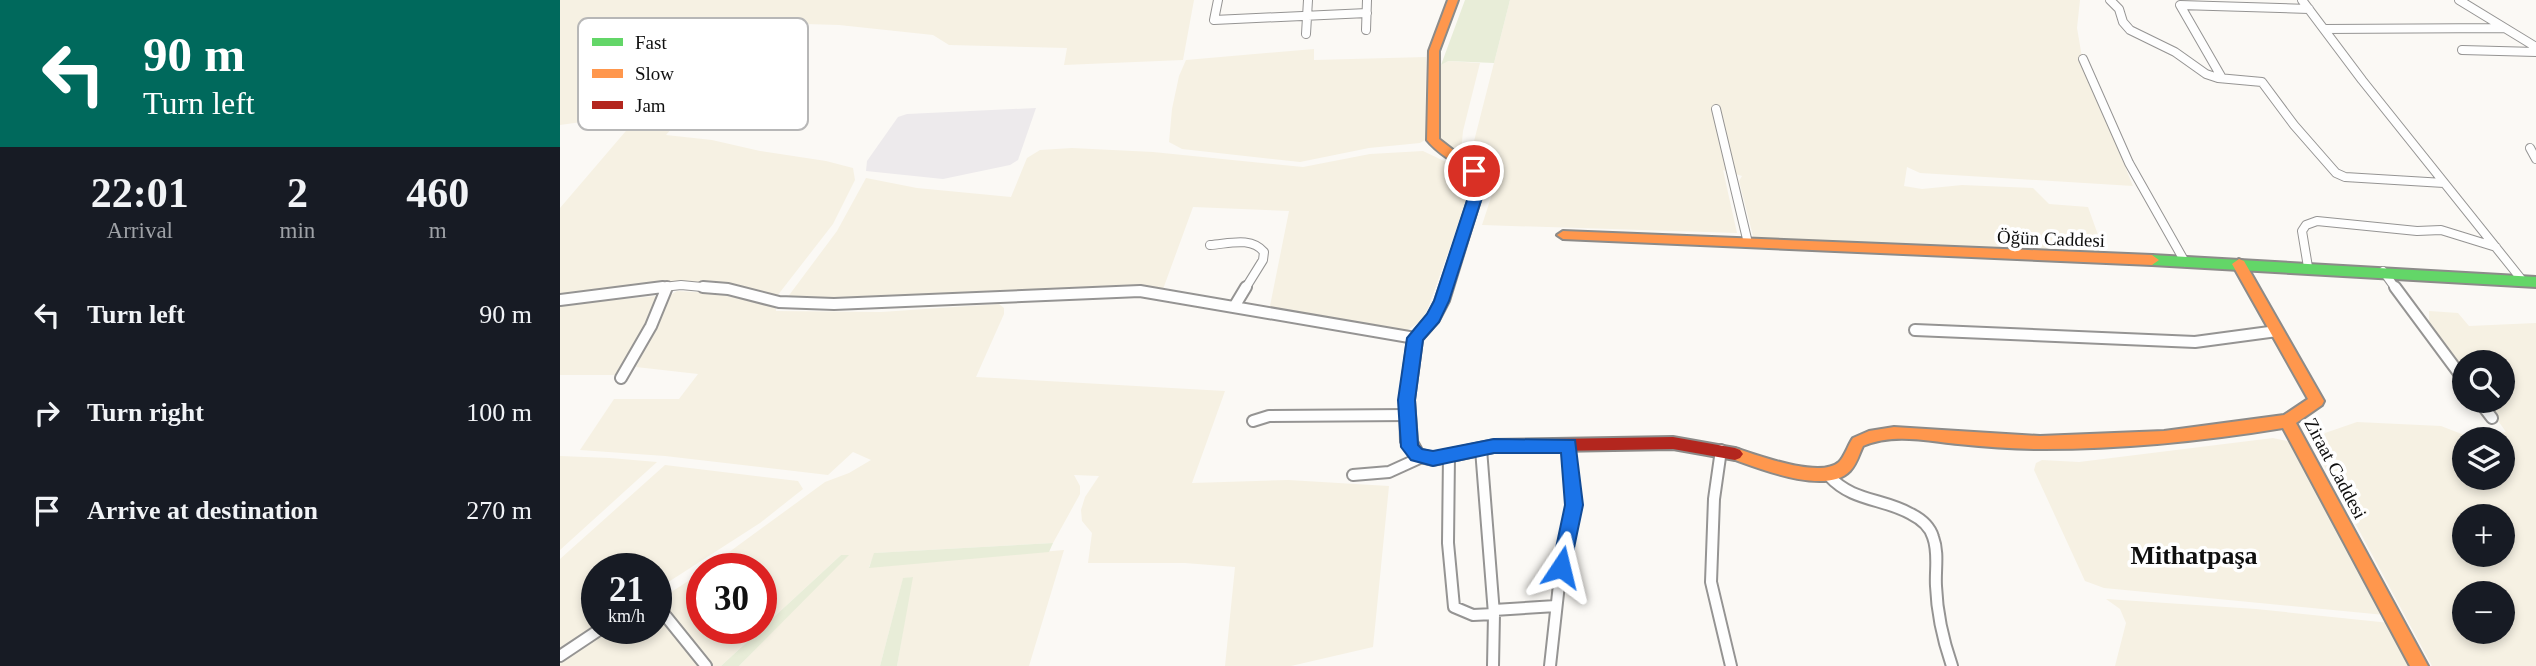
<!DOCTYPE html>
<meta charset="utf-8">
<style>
:root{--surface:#171b24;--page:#242831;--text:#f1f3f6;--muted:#9ea1a6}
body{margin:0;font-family:Georgia,serif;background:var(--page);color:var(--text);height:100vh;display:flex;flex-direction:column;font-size:26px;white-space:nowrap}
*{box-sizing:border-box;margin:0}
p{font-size:23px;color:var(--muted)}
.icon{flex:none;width:38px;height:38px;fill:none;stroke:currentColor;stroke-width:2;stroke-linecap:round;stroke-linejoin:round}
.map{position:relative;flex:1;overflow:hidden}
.side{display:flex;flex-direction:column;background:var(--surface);width:560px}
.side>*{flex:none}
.guide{background:#00695c;color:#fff;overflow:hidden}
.fabs{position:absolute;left:1892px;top:350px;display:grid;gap:14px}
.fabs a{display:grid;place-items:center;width:63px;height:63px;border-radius:50%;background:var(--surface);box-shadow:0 4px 10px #0003;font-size:35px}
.speed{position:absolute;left:21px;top:553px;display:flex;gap:14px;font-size:35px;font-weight:700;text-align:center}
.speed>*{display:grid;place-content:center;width:91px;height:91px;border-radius:50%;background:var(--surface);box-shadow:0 4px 10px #0003;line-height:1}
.speed small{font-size:18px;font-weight:400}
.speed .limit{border:10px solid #d22;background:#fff;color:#111}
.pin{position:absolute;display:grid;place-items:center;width:60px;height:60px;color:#fff;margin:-30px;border:4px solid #fff;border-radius:50%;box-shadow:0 2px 7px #0007}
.me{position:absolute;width:77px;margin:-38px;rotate:10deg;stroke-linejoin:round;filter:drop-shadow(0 0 5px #0008)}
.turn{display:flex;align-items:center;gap:24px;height:147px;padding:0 28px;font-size:32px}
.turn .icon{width:91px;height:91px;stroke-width:2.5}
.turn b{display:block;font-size:49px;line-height:60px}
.eta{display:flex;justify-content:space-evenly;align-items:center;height:119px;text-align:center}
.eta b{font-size:42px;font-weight:600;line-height:49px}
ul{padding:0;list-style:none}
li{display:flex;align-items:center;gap:21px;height:98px;padding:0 28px}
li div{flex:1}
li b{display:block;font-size:26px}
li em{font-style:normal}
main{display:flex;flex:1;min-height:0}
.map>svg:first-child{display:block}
.industrial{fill:#edeaec}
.farmland{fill:#f6f1e3;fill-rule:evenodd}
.green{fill:#e8edd8}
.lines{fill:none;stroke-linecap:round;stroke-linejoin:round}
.street-far1-casing{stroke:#959493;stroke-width:10}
.street-casing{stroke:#959493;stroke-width:14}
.fast-casing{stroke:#8c8b89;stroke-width:4}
.slow-casing{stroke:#8c8b89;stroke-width:4}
.jam-casing{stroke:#8c8b89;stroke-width:4}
.street-far1{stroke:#fefefe;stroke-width:8}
.street{stroke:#fefefe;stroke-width:10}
.fast{fill:#63d668;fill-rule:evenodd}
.slow{fill:#ff974d;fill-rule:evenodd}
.jam{fill:#b3261e;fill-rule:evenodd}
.route{fill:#1a73e8;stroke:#114b97;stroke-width:2}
.labels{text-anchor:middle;stroke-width:7;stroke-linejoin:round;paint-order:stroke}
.street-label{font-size:19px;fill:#0f0f0f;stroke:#fff}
.district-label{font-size:26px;font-weight:bold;fill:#0f0f0f;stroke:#fff}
.key{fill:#fff;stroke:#b7b7b7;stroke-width:2}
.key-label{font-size:19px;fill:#0f0f0f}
</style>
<main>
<section class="side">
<div class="guide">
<div class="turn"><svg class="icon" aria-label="left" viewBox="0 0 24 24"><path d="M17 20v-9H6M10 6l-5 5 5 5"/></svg><div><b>90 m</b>Turn left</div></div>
</div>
<div class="eta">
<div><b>22:01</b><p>Arrival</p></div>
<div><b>2</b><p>min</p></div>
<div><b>460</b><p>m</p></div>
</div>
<ul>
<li><svg class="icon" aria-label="left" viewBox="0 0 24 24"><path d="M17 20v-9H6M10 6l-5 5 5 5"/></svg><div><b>Turn left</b></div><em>90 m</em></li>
<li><svg class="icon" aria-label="right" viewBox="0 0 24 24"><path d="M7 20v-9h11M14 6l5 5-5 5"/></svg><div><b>Turn right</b></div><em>100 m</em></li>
<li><svg class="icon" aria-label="arrive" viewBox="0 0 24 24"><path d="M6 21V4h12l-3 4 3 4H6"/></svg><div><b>Arrive at destination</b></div><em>270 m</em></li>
</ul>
</section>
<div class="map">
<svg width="1976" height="666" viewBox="0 0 1976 666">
<rect width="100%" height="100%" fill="#fbf9f5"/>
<path class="industrial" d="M476 108 458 160 450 165 383 179 306 171 307 161 338 117 347 114Z"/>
<path class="farmland" d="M0 0H634L623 60 504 65 507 48 389 45 373 35 279 25 144 21 122 63 88 103 57 117 0 125Z
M950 0H1520L1517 28 1523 63 1573 186 1360 173 1347 167 1344 186 1362 189 1402 185 1473 188 1489 204 1528 207 1542 246 1537 254 1194 240 1179 181 1182 176 1163 170 1177 233 922 225 941 167 911 153Z
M754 49V60L866 57 865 140 860 143 809 148 740 162 622 149 609 142 612 109 619 76 626 60Z
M887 61 920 63 903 131 901 153 881 144V65Z
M77 118 112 128 106 135 152 140 200 151 266 161 293 168 295 180 273 224 214 300 98 283 0 298V208Z
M512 148 593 152 743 167 810 154 863 151 901 169 910 183 905 206 864 319 846 331H836L709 311 729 211 633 207 602 292 343 302 227 298 277 231 306 178 357 188 451 197 467 158 480 150Z
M117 291 154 293 216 307V311L321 312 439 304 444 308V314L416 377 665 391 632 483 728 480 829 486 813 647 731 666H665L675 567 625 563H528L532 533 522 521 521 510 525 497 539 476 514 475 520 486V494L493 543 315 553 309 567 504 550 469 666H337L352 577 343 579 320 666H179L287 555H281L161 666H0V662L49 628H96V602L142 572V628H201V569H146L265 482 289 473 311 460 293 452 268 475 105 456 20 450 54 399H119L138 374 76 367 101 318 107 297Z
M98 296 90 320 58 375H0V304Z
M1869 311 1898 313 1909 326 1976 323V666H1872L1759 456V445L1765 433 1797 422 1881 426 1912 438 1946 432 1924 401H1942V362H1904V373L1869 325ZM1904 439H1942V478H1904ZM1904 516H1942V555H1904ZM1904 593H1942V632H1904Z
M1713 438 1727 441 1735 447 1825 615 1544 588 1525 581 1474 470 1476 463 1482 460 1519 462Z
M0 456 50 458 97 462 0 550Z
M105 465 238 481 243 489 200 523 96 590V569H37V628L0 653V559Z
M1546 599 1696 609 1830 623 1852 666H1555L1566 623 1560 609Z"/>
<path class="green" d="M905 0H950L934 63 888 61 881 65Z
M493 543 489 552 309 568 314 553Z
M281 555H289L179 666H161Z
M353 577 337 666H320L343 578Z"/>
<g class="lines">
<defs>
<path id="street-far1" d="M658 0 654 20 807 13
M1550 0 1559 9 1563 22 1570 30 1615 52 1646 74 1658 78 1702 82 1734 125 1776 173 1785 177 1884 183
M1742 0 1802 80 1962 280
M1899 0 1976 47
M1764 29 1944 28
M806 30 807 0
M746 34 748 0
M1902 50 1976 52
M1523 59 1569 163 1625 262
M1662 78 1620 5 1749 9
M1156 109 1188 243
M1970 148 1976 159
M650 245C668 244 691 236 704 252L703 260 685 289
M1748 267 1742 231 1746 225 1757 221 1857 231 1881 230 1936 247
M1823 271 1836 289
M86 289 121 285 163 289
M106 289 107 286"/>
<path id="street" d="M143 287 168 289 219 302 274 304 580 291 855 338
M1835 287 1904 380
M0 300 103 287
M674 307 686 287
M1355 330 1635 342 1717 331
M61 378 91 326 107 287
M1919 401 1932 418
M693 421 709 416 848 415
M921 449 934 614 933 666
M1161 450 1154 499 1151 582 1171 666
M889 455 888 543 894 607 913 615 934 614
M793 475 829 472 862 457
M1269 476C1293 502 1323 498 1351 514 1361 519 1370 527 1373 537 1379 553 1375 570 1376 586 1377 613 1383 640 1392 666
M96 604 146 666
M934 610 996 606
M0 656 42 628
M990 666 1003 548 1014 505 1009 445"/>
<path id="fast" d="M1592 255 1976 277V287L1592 265 1585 260Z"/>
<path id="slow" d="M888 0H898L879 51V139L915 167 925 185 908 239 902 244 896 239 913 185C904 164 881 158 867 140L869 51Z
M1003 231 1592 255 1599 260 1592 265 1003 239 997 235Z
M1679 259 1684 261 1764 401 1762 405 1736 423 1868 666H1850L1723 428C1644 441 1564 449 1484 449 1455 449 1427 447 1398 444 1367 441 1334 433 1303 446 1299 454 1297 464 1290 471 1266 496 1198 468 1170 458L1167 454 1170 450 1175 448C1197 455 1260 479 1279 462 1285 456 1288 445 1293 438L1309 431 1334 427 1480 436 1604 431 1724 415 1748 399 1672 264Z"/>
<path id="jam" d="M902 234 908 239 889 301 878 322 862 340 854 400 857 441 862 450 873 453 934 440 1113 437 1175 448 1180 450 1183 454 1180 458 1175 460 1113 449 934 452 873 465 852 460 841 442 840 400 848 338 868 315 875 301 896 239Z"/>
</defs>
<use href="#street-far1" class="street-far1-casing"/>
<use href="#street" class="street-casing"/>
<use href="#fast" class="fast-casing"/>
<use href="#slow" class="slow-casing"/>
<use href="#jam" class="jam-casing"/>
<use href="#street-far1" class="street-far1"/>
<use href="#street" class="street"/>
<use href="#fast" class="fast"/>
<use href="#slow" class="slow"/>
<use href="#jam" class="jam"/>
</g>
<path class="route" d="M914 166 921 171 926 185 889 301 879 322 863 340 855 400 858 445 862 449 873 451 934 439 1015 440 1023 505 1010 567 1008 573 1001 576 994 573 992 567 1005 505 1001 453H934L873 466 851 460 841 447 838 400 847 338 867 314 874 301 912 185 907 171Z"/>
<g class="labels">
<g class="street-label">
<text transform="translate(1491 238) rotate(2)" y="7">Öğün Caddesi</text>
<text transform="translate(1776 468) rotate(62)" y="7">Ziraat Caddesi</text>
</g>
<g class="district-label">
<text x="1634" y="564">Mithatpaşa</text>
</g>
</g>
<rect x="18" y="18" width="230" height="112" rx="10" class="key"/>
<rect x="32" y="38" width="31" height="8" fill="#63d668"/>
<rect x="32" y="69" width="31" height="9" fill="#ff974d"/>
<rect x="32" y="101" width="31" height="8" fill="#b3261e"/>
<g class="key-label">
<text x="75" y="49">Fast</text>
<text x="75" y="80">Slow</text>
<text x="75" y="112">Jam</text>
</g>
</svg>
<div class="fabs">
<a><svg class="icon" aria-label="search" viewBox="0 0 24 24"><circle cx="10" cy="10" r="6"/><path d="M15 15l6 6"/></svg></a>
<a><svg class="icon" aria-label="layers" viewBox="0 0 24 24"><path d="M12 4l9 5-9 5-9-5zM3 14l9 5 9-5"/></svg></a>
<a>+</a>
<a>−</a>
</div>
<div class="speed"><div>21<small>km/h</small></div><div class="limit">30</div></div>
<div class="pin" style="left:914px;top:171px;background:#d93025"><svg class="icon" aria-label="arrive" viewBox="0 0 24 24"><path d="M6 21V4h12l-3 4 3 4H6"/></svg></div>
<svg class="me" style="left:1001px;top:567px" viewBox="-20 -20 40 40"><path d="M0-17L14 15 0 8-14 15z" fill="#1a73e8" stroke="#fff" stroke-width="4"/></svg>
</div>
</main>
